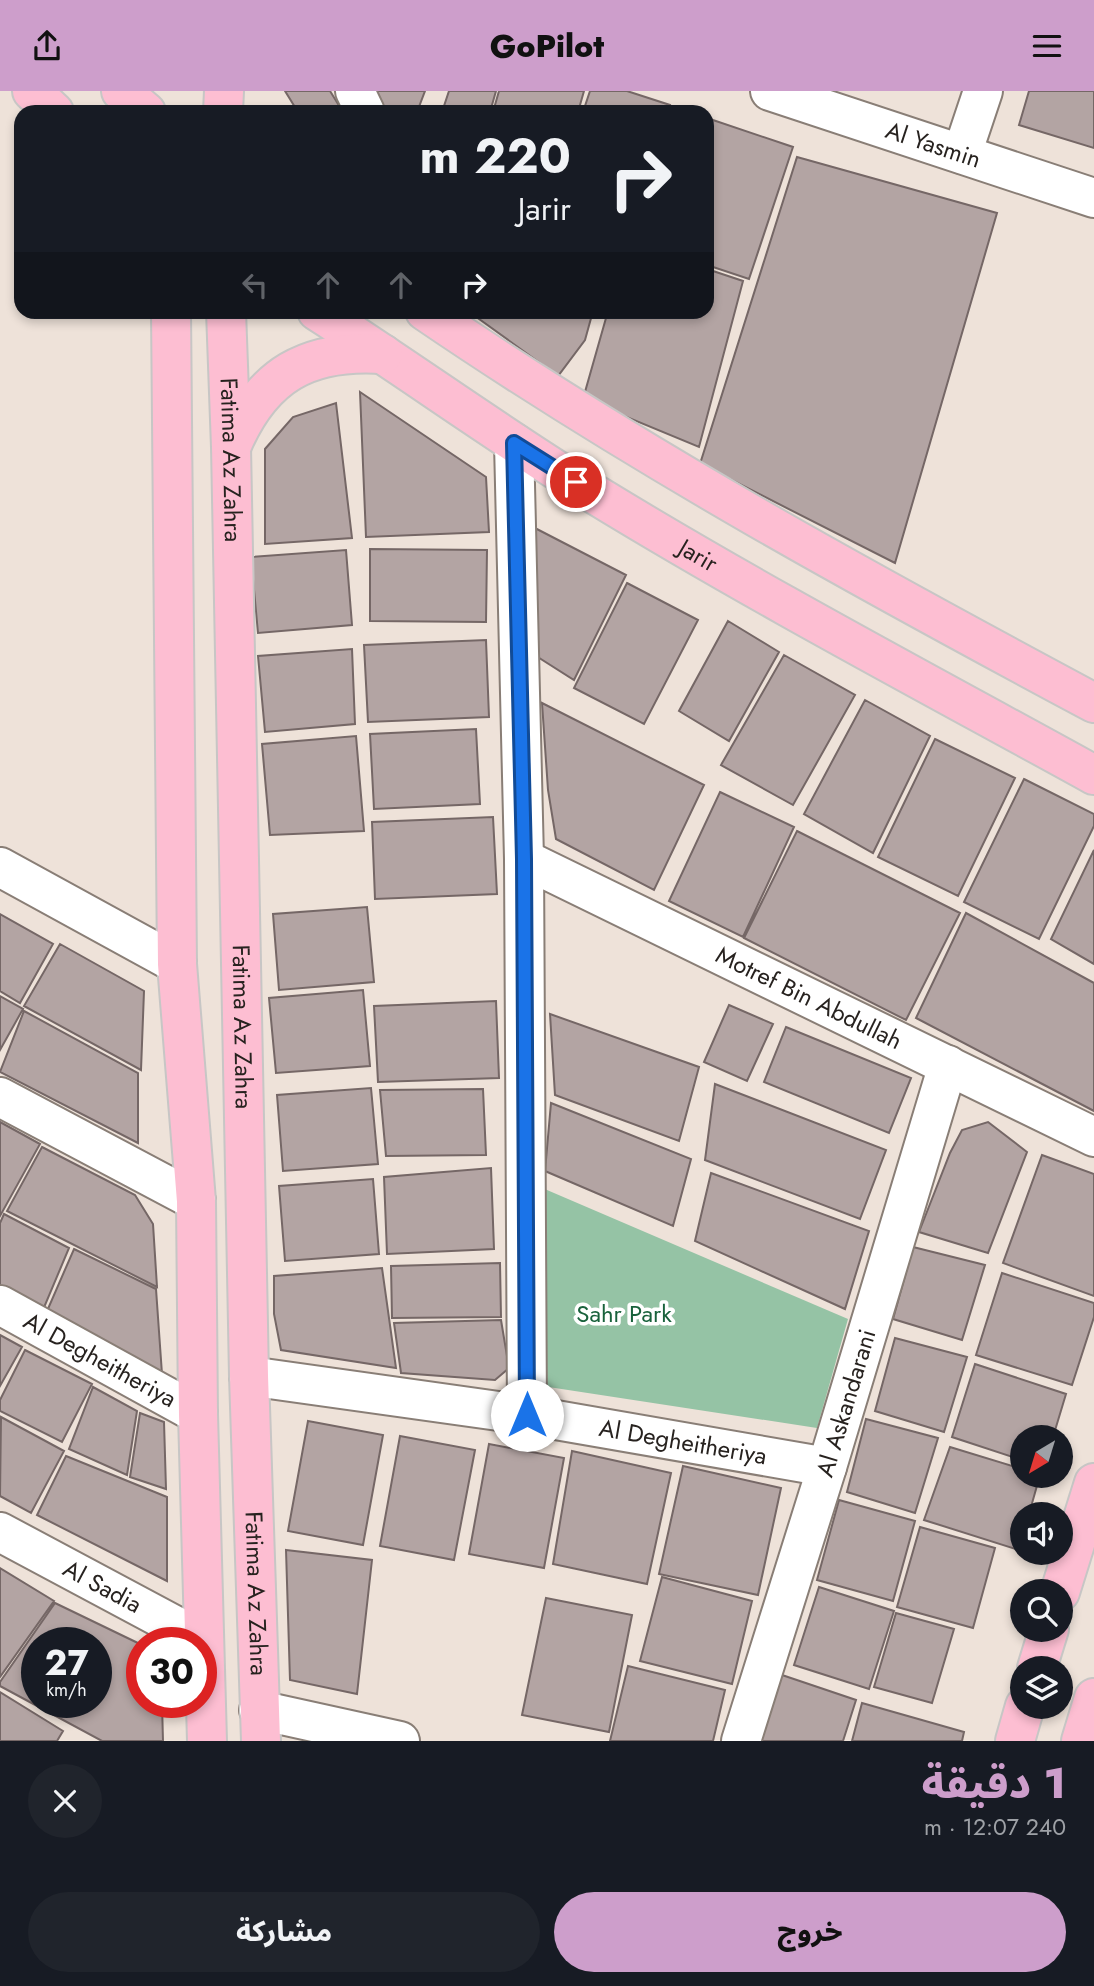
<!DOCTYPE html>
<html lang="ar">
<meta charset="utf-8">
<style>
:root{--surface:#171b24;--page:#20242c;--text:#f1f3f6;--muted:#9ea1a6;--accent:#cd9ecb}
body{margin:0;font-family:Jost,"Noto Sans Arabic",sans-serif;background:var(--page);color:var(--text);direction:rtl;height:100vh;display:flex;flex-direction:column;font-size:26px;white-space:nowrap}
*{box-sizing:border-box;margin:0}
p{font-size:23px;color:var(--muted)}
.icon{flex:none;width:38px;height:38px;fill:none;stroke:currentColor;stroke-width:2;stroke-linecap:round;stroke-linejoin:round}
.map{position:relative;height:1650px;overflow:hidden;direction:ltr}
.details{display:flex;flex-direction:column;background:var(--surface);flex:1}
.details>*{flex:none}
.top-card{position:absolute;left:14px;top:14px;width:700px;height:214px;border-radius:21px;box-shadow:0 4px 10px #0003;direction:rtl;background:#171b24;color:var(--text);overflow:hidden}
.needle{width:46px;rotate:218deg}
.controls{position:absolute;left:1010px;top:1334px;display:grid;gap:14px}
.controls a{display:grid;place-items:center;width:63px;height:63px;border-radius:50%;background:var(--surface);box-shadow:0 4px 10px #0003;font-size:35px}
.speed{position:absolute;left:21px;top:1536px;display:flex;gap:14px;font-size:35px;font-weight:700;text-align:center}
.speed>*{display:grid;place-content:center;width:91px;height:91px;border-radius:50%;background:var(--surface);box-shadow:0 4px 10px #0003;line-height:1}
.speed small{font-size:18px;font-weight:400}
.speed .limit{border:10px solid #d22;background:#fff;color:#111}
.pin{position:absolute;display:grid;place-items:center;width:60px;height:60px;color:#fff;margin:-30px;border:4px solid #fff;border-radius:50%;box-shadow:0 2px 7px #0007}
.me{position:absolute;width:77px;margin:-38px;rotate:0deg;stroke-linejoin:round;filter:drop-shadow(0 0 5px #0008)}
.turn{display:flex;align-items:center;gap:24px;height:147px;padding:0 28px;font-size:32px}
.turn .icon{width:91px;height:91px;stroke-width:2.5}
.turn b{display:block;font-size:49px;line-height:60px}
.lanes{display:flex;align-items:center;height:66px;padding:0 28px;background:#0003;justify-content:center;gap:35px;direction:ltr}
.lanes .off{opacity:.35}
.round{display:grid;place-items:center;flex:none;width:74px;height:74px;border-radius:37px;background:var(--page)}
.head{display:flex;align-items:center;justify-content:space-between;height:119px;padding:0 28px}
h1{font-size:42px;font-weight:800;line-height:52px;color:var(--accent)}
.button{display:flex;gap:14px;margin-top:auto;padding:14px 28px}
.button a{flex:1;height:80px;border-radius:42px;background:var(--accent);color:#111;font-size:28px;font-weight:800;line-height:80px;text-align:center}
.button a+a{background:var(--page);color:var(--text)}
header{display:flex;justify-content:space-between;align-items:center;height:91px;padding:0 28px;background:var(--accent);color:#111;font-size:32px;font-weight:800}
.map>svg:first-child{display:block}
.green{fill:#95c3a5}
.building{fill:#b3a4a3;stroke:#756766;stroke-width:2;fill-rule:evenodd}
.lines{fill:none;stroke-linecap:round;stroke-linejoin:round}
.minor-casing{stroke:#897e76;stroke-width:42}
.major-casing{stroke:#c7c6c5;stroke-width:42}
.minor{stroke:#fff;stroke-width:38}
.major{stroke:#fdbed2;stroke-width:38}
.route-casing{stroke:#114b97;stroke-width:18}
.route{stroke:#1a73e8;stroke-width:12}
.labels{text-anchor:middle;stroke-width:7;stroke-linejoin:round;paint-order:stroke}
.street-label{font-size:24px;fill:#27221f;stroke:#fff}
.park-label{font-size:24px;fill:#19623c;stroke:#fff}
</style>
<header><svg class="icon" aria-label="menu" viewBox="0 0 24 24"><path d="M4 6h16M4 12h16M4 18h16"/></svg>GoPilot<svg class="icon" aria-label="share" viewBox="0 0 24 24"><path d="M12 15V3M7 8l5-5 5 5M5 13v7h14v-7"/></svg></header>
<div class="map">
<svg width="1094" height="1650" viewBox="0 0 1094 1650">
<rect width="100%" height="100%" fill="#eee2d9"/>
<path class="green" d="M540 1096 848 1228 817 1337 542 1295Z"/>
<path class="building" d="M285 0H330L343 21H298Z
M364 0H425L417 21H376Z
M449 0H496L490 21H442Z
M499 0H584L578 21H493Z
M590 0H627L670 14 668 21H583Z
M1029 0H1094V57L1019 34Z
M707 27 793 56 749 188 707 174Z
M797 66 997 122 895 472 700 373Z
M707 178 743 190 699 356 583 308 608 220H707Z
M468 220H593L585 249 558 285Z
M360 301 486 386 489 441 366 446Z
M336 312 352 447 265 453V358L293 326Z
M531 435 626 484 574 589 533 563Z
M370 458 487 459 486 531 370 530Z
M346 459 352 534 258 542 251 466Z
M627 492 698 529 644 633 574 597Z
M728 530 779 561 729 650 679 620Z
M486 549 489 626 368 631 364 554Z
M352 558 355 633 265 641 258 565Z
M784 564 855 604 793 714 721 674Z
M865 609 930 645 873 762 804 723Z
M542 612 704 694 654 799 556 748 548 699Z
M476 638 480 713 374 718 370 643Z
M356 645 364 740 270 744 262 653Z
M935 648 1015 687 958 805 878 766Z
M1024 688 1094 723V735L1039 848 964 811Z
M720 701 794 736 743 846 669 810Z
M493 726 497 803 375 808 372 731Z
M797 740 960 822 906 929 744 847Z
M1094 759V873L1051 848Z
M367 816 374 891 279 899 273 823Z
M966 822 1094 892V1020L916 927Z
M0 823 53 853 20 912 0 900Z
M60 853 144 900 141 979 24 915Z
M363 899 370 975 276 982 269 907Z
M0 905 23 918 0 959Z
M496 910 499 987 378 991 374 915Z
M729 914 773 933 747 990 704 971Z
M24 920 138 982V1052L0 981Z
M550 923 699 976 679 1050 555 1004Z
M786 936 911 987 889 1042 764 991Z
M715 993 886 1059 860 1128 705 1069Z
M371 997 378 1073 283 1080 277 1004Z
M483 998 486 1064 386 1065 380 999Z
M551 1012 691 1068 673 1135 545 1080Z
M0 1031 40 1053 0 1125Z
M988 1031 1027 1061 988 1162 919 1141 950 1062 962 1039Z
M42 1056 135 1104 153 1133 157 1196 7 1120Z
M1042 1064 1094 1083V1205L1003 1172Z
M491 1077 494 1158 387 1163 384 1086Z
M711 1082 869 1140 845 1218 695 1150Z
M373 1088 379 1163 285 1170 279 1095Z
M4 1123 69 1157 40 1226 0 1199V1132Z
M913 1156 985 1174 962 1249 893 1228Z
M74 1158 156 1198 162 1283 44 1227Z
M500 1172 501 1226 392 1227 391 1175Z
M382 1177 396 1277 281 1259 274 1223V1185Z
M1002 1182 1094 1212V1226L1072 1294 976 1264Z
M501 1229 509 1277 495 1289 401 1282 394 1232Z
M0 1244 22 1256 0 1295Z
M895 1247 967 1266 944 1341 875 1320Z
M25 1259 92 1293 62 1351 0 1320V1309Z
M975 1273 1066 1303 1053 1346H1022V1369L952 1346Z
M93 1296 137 1320 127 1384 69 1358Z
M140 1322 164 1331 166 1398 130 1386Z
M1 1326 64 1360 31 1422 0 1405Z
M866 1328 938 1347 915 1422 847 1401Z
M308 1330 383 1344 363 1454 288 1440Z
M400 1345 475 1359 454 1469 380 1455Z
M489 1353 564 1367 544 1477 469 1463Z
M950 1356 1022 1378V1384H1040L1029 1423H1022V1448L1019 1459 924 1429Z
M572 1360 671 1382 647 1493 553 1473Z
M66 1365 167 1406V1490L37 1424Z
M683 1375 781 1397 758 1504 659 1483Z
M839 1409 915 1430 893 1510 817 1489Z
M920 1436 995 1457 973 1537 897 1516Z
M286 1459 372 1469 357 1603 290 1589Z
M0 1477 54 1510 0 1586Z
M662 1486 752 1510 732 1593 640 1570Z
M819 1496 894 1520 869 1598 794 1574Z
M546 1507 632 1524 609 1641 522 1624Z
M55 1512 142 1554V1612H162L163 1650H102L0 1595V1591ZM37 1552H96V1612H37Z
M896 1522 954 1538 932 1612 874 1596Z
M628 1575 725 1599 713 1650H610Z
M782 1584 856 1609 843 1650H760Z
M0 1601 63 1640 57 1650H0Z
M862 1612 964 1641 962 1650H852Z"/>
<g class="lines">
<defs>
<g id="minor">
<path d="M355 0 365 21"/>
<path id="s1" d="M770 0 1094 107"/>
<path d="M962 63 983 0"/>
<path d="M514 352 524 768 527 1324"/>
<path id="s2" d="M524 768 1094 1046"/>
<path d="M0 776 177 873"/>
<path d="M0 1006 196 1110"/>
<path id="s3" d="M0 1214 198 1323"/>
<path id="s4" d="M249 1285 527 1324 827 1376"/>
<path id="s5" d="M0 1441 204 1550"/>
<path d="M259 1619 400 1650"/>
<path id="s6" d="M741 1650 827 1376 948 974"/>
</g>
<g id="major">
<path d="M32 0 54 21"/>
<path d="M121 0 146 21"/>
<path d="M223 21 224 0"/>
<path d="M171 220 177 873 196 1110 198 1323 207 1650"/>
<path id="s7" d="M226 220 231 356 249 1285 261 1650"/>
<path id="s8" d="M317 220C411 280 501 346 596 404 758 503 927 592 1094 684"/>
<path d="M425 220C639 366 866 490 1094 612"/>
<path d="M232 354C262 284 307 258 383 263"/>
<path d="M1060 1501 1094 1392"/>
<path d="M1037 1577 1049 1538"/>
<path d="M1015 1650 1025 1615"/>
<path d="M1081 1650 1094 1607"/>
</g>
</defs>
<use href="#minor" class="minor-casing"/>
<use href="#major" class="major-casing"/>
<use href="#minor" class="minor"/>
<use href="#major" class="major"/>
</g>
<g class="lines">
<defs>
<path id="route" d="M527 1324 524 768 514 352 576 391"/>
</defs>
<use href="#route" class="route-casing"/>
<use href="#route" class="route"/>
</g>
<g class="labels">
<g class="street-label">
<text dy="8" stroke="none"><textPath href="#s1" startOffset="172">Al Yasmin</textPath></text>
<text dy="8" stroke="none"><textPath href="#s7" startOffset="149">Fatima Az Zahra</textPath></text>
<text dy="8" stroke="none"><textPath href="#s8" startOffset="453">Jarir</textPath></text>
<text dy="8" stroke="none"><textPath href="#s2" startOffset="317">Motref Bin Abdullah</textPath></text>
<text dy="8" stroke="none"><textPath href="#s7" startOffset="716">Fatima Az Zahra</textPath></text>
<text dy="8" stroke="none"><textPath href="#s3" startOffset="114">Al Degheitheriya</textPath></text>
<text dy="8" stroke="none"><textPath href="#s6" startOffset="354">Al Askandarani</textPath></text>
<text dy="8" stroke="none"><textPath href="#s4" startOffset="439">Al Degheitheriya</textPath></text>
<text dy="8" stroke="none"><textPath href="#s5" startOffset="116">Al Sadia</textPath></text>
<text dy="8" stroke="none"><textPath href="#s7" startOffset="1283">Fatima Az Zahra</textPath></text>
</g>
<g class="park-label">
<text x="624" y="1231">Sahr Park</text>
</g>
</g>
</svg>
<div class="controls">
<a><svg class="needle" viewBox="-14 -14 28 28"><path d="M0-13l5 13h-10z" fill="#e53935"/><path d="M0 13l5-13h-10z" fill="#9ea1a6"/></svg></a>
<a><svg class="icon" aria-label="sound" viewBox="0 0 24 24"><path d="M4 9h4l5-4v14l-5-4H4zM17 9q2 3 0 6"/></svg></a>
<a><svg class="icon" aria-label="search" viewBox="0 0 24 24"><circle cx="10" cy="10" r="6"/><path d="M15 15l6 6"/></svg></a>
<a><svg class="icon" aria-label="layers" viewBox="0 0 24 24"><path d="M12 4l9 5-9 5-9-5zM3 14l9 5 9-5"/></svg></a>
</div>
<div class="speed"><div>27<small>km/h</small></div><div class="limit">30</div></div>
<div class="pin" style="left:576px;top:391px;background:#d93025"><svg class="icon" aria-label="arrive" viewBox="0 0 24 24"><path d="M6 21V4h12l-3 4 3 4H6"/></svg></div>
<svg class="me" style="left:527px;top:1324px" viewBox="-20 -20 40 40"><circle r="19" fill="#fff"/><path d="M0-13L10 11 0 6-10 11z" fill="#1a73e8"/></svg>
<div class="top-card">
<div class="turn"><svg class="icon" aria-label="right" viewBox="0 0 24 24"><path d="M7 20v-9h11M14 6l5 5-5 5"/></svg><div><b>220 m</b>Jarir</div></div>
<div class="lanes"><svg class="icon off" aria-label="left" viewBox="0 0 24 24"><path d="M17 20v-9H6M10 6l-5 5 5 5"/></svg><svg class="icon off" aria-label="ahead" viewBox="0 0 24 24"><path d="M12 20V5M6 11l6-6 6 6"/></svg><svg class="icon off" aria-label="ahead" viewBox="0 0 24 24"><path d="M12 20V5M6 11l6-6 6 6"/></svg><svg class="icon" aria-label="right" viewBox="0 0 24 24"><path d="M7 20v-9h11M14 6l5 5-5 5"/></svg></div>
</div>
</div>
<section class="details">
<div class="head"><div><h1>1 دقيقة</h1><p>240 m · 12:07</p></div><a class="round"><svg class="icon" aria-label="close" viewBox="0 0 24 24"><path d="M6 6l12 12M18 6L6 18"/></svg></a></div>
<div class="button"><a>خروج</a><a>مشاركة</a></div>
</section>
